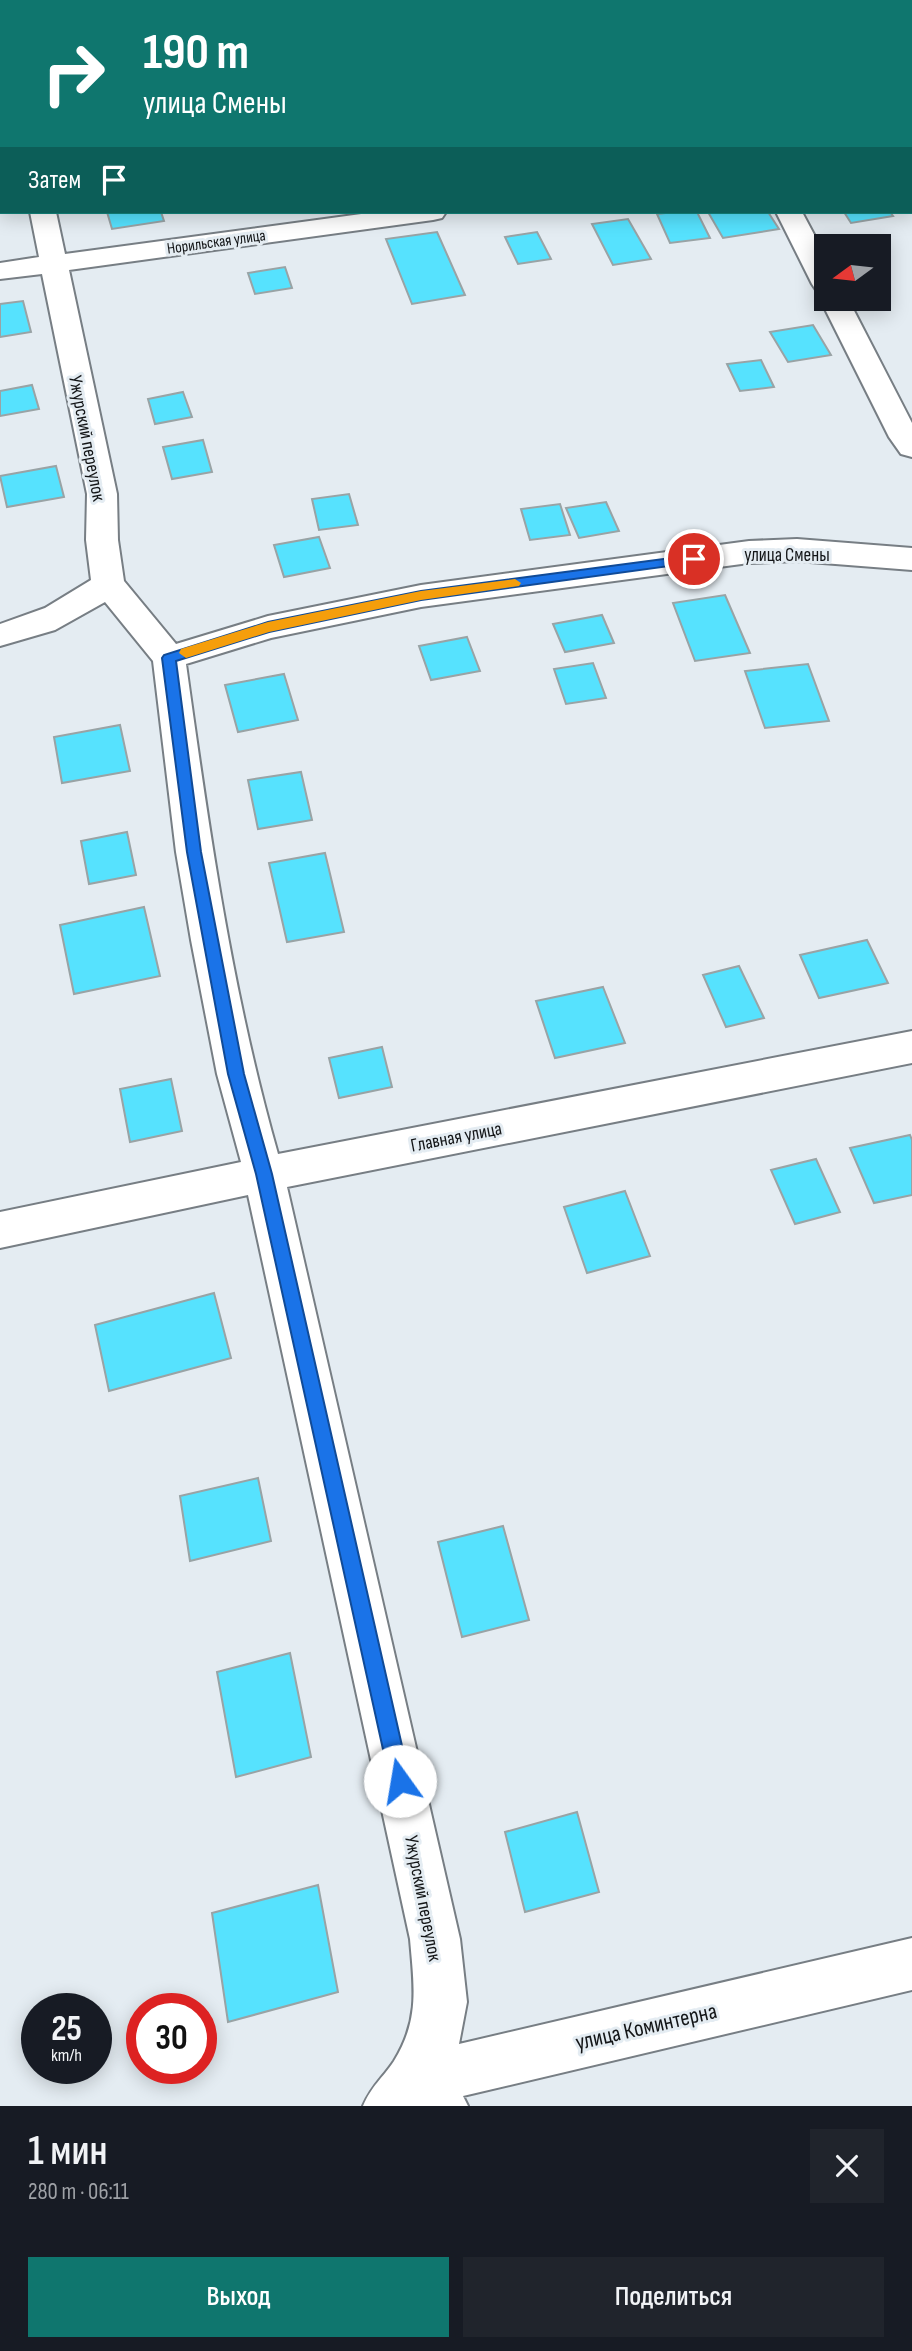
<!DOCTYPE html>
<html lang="ru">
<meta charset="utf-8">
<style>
:root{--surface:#171b24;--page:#20242c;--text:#f1f3f6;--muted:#9ea1a6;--accent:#0f766e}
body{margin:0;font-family:"Sofia Sans Condensed",sans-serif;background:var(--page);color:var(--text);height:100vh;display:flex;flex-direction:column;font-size:26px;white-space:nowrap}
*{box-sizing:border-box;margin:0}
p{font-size:23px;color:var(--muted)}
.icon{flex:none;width:38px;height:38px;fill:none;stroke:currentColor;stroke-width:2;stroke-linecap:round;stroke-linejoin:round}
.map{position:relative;height:2106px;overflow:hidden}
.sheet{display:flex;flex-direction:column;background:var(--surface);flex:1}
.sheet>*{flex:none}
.banner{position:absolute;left:0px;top:0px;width:914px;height:214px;box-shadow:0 4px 18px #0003;background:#0f766e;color:#fff;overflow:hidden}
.needle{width:46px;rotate:255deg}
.fabs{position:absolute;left:814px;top:234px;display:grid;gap:14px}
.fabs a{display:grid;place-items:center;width:77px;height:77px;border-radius:0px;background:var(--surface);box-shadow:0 4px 18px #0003;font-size:35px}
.speed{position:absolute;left:21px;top:1993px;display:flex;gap:14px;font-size:35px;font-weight:700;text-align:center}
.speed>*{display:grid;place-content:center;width:91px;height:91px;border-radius:50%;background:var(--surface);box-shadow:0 4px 18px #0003;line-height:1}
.speed small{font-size:18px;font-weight:400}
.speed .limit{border:10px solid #d22;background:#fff;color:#111}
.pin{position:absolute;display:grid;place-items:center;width:60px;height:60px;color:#fff;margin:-30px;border:4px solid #fff;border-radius:50%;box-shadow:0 2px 7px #0007}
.me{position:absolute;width:77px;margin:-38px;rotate:347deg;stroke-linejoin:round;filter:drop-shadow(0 0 5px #0008)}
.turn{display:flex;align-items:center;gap:24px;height:147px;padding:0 28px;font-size:32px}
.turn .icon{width:91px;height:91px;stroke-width:2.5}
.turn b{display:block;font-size:49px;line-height:60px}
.then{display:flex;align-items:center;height:66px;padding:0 28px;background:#0003;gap:14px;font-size:26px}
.round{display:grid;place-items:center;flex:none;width:74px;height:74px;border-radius:0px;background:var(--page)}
.summary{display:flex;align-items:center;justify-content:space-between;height:119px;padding:0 28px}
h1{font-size:42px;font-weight:600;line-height:52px}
.action{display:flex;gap:14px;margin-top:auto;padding:14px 28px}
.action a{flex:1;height:80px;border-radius:0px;background:var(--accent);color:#fff;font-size:28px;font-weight:600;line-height:80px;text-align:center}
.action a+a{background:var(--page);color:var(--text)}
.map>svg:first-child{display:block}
.building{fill:#56e2fe;stroke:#99a3a5;stroke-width:2}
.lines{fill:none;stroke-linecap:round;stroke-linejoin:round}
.minor-casing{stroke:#777e84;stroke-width:4}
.minor{fill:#fff;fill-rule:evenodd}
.route{fill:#1a73e8;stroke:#114b97;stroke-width:2}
.slow{fill:#f59e0b}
.labels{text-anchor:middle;stroke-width:6;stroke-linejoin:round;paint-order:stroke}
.far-street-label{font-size:16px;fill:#131517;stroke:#e4ecf2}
.street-label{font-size:19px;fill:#131517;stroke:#e4ecf2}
.near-street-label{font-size:23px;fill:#131517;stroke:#e4ecf2}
</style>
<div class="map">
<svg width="912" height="2106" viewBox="0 0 912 2106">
<rect width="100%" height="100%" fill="#e4ecf2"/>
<path class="building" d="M107 212H161L164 221 112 229Z
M674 212H697L710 238 670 243 657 214Z
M708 212H768L779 229 723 238Z
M844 212H890L893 216 851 223Z
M628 219 651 259 613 265 592 224Z
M437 232 465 295 412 304 386 239Z
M537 232 551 259 518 264 505 237Z
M285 267 292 288 255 294 248 273Z
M23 301 31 332 0 337V304Z
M813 325 831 355 788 362 770 332Z
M761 360 774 387 740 391 727 364Z
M32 385 39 409 0 416V391Z
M183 392 192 417 155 424 148 399Z
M203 440 212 472 172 479 163 447Z
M56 466 64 497 7 507 0 476Z
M349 494 358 525 319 530 312 499Z
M606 502 619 531 579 538 566 508Z
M560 504 570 535 530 540 521 509Z
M319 537 330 568 284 577 274 545Z
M725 595 750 653 695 661 673 603Z
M602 615 614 643 565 652 553 624Z
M467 637 480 671 431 680 419 646Z
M593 663 606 698 566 704 554 669Z
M808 664 829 721 765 728 745 671Z
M284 674 298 720 238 732 225 685Z
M120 725 130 771 62 783 54 737Z
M301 772 312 820 258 829 248 780Z
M127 832 136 875 89 884 81 841Z
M325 853 344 932 287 942 269 863Z
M144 907 160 976 74 994 60 925Z
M867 940 888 983 819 998 800 955Z
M739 966 764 1018 726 1027 703 975Z
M603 987 625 1043 555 1058 536 1001Z
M382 1047 392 1087 339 1098 329 1058Z
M171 1079 182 1131 130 1142 120 1089Z
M910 1135 912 1140V1195L874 1203 850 1148Z
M816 1159 840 1212 795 1224 771 1170Z
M625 1191 650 1256 587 1273 564 1207Z
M214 1293 231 1358 109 1391 95 1325Z
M258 1478 271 1541 190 1561 180 1496Z
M503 1526 529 1620 462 1637 438 1542Z
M290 1653 311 1757 236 1777 217 1672Z
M577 1812 599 1892 525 1912 505 1832Z
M318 1885 338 1992 228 2022 212 1913Z"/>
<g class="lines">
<defs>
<path id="minor" d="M0 0H18L19 2H2V8Z
M666 0H690L691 2H667Z
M30 212H56L65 254 376 212H446L442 218 433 220 69 270 117 494 118 540 124 581 176 644 268 616 421 585 749 541 797 539 912 548V570L797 561 749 563 421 607 271 638 186 664C209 830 232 993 278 1154L912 1031V1063L287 1187 460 1939 467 2002 459 2044 912 1938V1990L463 2096 468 2106H363C372 2085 382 2079 394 2061 420 2019 414 1986 410 1939L248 1195 0 1248V1212L241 1162 217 1074 191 940 176 852 153 661 105 602 55 630 0 646V624L45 608 91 580 86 540 87 494 42 274 0 279V263L39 257Z
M776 212H802L826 257V292L816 290 812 284Z
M824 293 826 299H848L912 423V457L901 454 889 437 820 299Z"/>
</defs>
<use href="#minor" class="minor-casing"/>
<use href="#minor" class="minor"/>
</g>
<path class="route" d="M694 555 699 556V562L421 600 269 632 176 661 201 852 244 1074 272 1174 410 1781 407 1788 400 1791 393 1788 390 1781 256 1174 228 1074 187 852 162 658 164 655 268 622 421 591Z"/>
<path class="slow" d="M515 579 521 583 519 586 421 600 269 632 186 658 179 653 181 649 268 622 421 591Z"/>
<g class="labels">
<g class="far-street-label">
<text transform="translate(216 241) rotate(-8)" y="6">Норильская улица</text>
</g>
<g class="street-label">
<text transform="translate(88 438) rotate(79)" y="7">Ужурский переулок</text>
<text x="787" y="561">улица Смены</text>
<text transform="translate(456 1136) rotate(-11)" y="7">Главная улица</text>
<text transform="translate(424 1898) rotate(79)" y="7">Ужурский переулок</text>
</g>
<g class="near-street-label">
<text transform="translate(646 2026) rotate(-13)" y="8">улица Коминтерна</text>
</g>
</g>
</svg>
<div class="fabs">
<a><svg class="needle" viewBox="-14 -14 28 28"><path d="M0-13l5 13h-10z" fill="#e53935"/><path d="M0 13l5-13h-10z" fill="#9ea1a6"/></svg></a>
</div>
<div class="speed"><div>25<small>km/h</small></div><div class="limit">30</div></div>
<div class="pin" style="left:694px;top:559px;background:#d93025"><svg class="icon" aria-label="arrive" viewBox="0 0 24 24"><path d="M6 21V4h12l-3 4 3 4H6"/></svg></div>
<svg class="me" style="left:400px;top:1781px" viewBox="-20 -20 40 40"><circle r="19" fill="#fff"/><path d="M0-13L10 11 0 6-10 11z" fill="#1a73e8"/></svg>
<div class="banner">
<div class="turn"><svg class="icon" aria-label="right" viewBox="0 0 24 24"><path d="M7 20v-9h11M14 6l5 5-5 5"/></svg><div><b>190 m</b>улица Смены</div></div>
<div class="then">Затем<svg class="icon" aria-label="arrive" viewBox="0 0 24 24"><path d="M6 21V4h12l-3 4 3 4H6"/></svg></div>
</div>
</div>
<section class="sheet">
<div class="summary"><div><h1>1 мин</h1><p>280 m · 06:11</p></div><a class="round"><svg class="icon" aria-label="close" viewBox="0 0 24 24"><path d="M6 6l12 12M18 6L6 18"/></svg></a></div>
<div class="action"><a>Выход</a><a>Поделиться</a></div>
</section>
